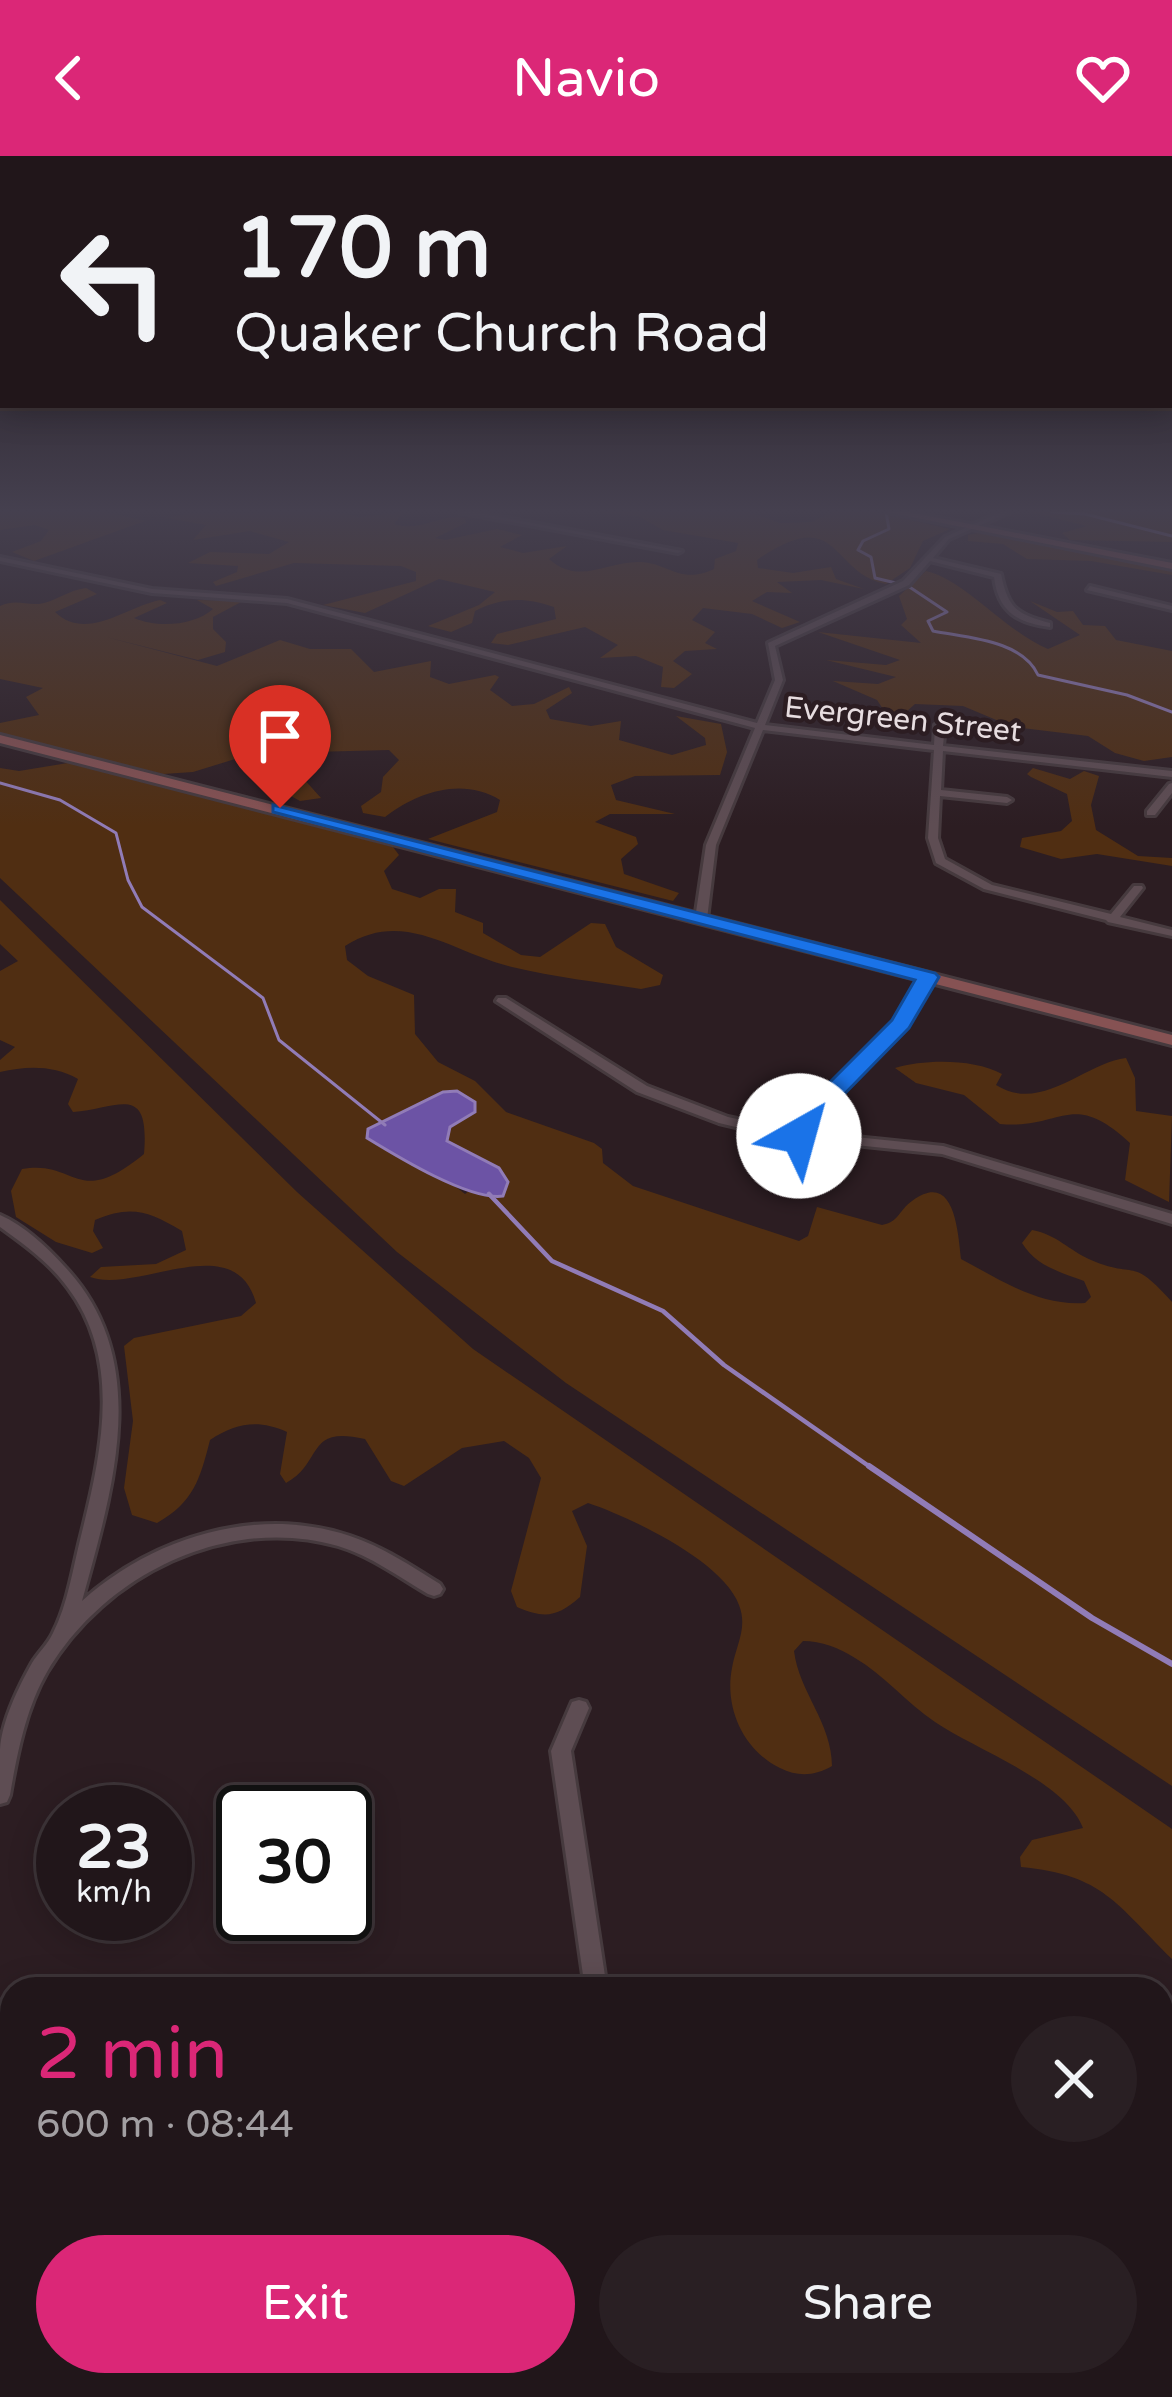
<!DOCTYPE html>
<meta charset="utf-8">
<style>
:root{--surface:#21161a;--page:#291f23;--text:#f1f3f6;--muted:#a29fa2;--line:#3e3539;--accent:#db2777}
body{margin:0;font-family:"Varela Round",sans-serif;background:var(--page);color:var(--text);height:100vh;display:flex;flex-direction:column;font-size:45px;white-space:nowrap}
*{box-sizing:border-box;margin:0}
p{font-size:39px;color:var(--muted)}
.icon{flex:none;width:66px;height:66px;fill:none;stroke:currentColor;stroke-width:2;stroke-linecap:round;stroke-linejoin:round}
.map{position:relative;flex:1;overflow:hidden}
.panel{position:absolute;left:0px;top:1821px;width:1173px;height:420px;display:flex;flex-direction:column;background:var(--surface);border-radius:36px 36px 0 0;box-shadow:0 6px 30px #0003,0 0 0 3px var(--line)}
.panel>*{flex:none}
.top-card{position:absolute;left:0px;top:0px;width:1173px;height:252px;box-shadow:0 6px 30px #0003,0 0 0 3px var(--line);background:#21161a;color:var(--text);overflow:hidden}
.speed{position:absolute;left:36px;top:1629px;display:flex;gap:24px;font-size:60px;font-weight:700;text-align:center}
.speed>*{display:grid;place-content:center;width:156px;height:156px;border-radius:50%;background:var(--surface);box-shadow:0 6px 30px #0003,0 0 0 3px var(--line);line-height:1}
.speed small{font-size:30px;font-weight:400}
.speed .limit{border:6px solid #111;border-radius:18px;background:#fff;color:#111}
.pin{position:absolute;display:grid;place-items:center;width:102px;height:102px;color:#fff;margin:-123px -51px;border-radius:50% 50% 50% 0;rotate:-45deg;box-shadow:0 0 12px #0007}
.pin .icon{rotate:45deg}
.me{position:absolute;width:132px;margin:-66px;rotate:38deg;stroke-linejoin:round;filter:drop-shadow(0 0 9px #0008)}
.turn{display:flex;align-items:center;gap:42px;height:252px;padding:0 36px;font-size:54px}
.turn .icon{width:156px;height:156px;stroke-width:2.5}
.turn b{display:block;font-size:84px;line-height:102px}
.round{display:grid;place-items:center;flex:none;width:126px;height:126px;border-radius:63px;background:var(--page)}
.summary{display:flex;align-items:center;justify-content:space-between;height:204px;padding:0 36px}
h1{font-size:72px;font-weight:600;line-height:90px;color:var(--accent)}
.primary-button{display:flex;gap:24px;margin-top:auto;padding:24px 36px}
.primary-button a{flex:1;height:138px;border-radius:72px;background:var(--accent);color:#fff;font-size:48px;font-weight:600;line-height:138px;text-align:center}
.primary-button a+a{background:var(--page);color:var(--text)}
header{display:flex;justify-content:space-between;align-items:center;height:156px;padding:0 36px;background:var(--accent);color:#fff;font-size:54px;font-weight:600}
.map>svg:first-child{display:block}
.green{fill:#502e12;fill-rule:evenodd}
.water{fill:#6c53a5;stroke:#917cb7;stroke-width:3}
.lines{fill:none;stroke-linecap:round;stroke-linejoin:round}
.stream-far2{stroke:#917cb7;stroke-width:3}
.stream-far1{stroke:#917cb7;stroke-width:4.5}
.stream{stroke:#917cb7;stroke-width:6}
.street-casing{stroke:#463a3e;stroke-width:6}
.secondary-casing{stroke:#463a3e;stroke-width:6}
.street{fill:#5e4d53;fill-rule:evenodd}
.secondary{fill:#865253;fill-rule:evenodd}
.route{fill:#1a73e8;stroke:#114b97;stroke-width:3}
.labels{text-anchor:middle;stroke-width:9;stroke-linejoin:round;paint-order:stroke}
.far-street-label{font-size:30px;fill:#e7dde0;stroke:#2c1d22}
</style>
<header><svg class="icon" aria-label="back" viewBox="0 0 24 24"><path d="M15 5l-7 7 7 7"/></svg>Navio<svg class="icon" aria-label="heart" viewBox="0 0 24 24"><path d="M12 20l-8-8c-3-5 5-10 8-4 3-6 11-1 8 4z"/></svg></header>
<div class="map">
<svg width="1172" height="2241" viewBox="0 0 1172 2241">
<rect width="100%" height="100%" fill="#2c1d22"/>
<path class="green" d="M0 356H106L145 365 34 405 12 396 41 385 49 374 35 369 0 374Z
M336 356 360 361 403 356 394 368C421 377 438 357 465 362L466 367 435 382 445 384 497 373 522 379 500 391 523 397 567 390 549 403C579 430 607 405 640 406 669 407 680 429 714 413L715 403 736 395 738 387 663 374 638 360 598 356H748L780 367 811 366 832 356H874L950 373 923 385 910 412 886 428C829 417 841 346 757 404L758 412 793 417 831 411 836 423 864 433 821 424 777 426 792 437 767 436 752 445 800 466 782 472 752 458 703 452 692 464 715 476 705 487 717 493 685 495 673 505 692 518 674 532 661 531 663 511 636 500 600 502 618 489 585 471 508 489 491 487 497 478 556 463 554 451C525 441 503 441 475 455L472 467 451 476 428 470 479 449 495 436 439 423 365 457 323 449 416 425V416L401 410 294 407 216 430 213 426 237 416 238 410 188 407 210 396 269 398 289 386 250 375 193 384 206 369 167 362 191 357Z
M1030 356H1172V386L1070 384 1062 377 1087 370Z
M978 377 1172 413V419L1091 405 1027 403 1003 388 968 385V379Z
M926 415C964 423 1006 476 1048 493L1080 479 1030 445 1057 456 1073 455 1083 469 1105 470 1116 484 1172 495V601L1144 605 1115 597 1088 580 1013 571 963 550 915 548 897 564 878 562 883 553 877 544 833 525 878 528 896 521 826 504 886 509 900 504 818 476 921 487 901 469 907 463 899 440Z
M86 432 97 438 55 456C86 486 126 451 160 444L167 447 134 462C157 472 194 470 213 453L197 444 243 445 213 461V473L226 486 225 496 198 504 106 481 217 510 280 484 310 493H351L374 516 431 505 430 521 449 528 495 519 499 521 490 534 512 550 534 548 569 531 572 537 546 554 550 563 591 570 621 565 619 584 672 599 706 589 705 582 676 560 721 568 727 596 720 619 635 620 611 629 616 644 675 658H610L595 666 636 681 638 688 621 703 624 718 679 737 673 745 428 683 497 656 500 644C462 621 418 636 385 661L363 657 361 650 381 636 383 621 399 604 389 594 312 596 304 606 303 622 321 642 300 645 271 629 298 594 284 588 193 616 163 618 0 578V567L39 559 26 541 43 532 0 523V450C16 443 24 449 39 448 55 446 68 434 86 432Z
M74 606 393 691 399 699 384 715 392 733 420 742 439 733H456L455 756 483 767V777L521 799 540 801 591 767 605 768 616 791 663 819 660 829 641 833C598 826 554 821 512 811 452 797 405 752 345 790L347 804 368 820 414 839 415 878 438 906 475 925 506 956 594 987 602 993 603 1007 633 1030 799 1085 808 1080 817 1051 882 1069C899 1066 899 1054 912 1045 955 1013 958 1077 961 1103 1001 1124 1038 1150 1085 1147L1091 1141 1084 1125C1060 1116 1036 1110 1022 1087L1032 1074C1058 1079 1068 1094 1091 1104 1138 1124 1130 1099 1172 1146V1630L566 1227 397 1096 0 722V612L19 615ZM457 935 447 985 499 1012 465 1038 442 1020 367 982 368 973 443 936Z
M1033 612 1070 623 1084 615 1099 620 1091 649 1096 674 1138 700 1172 702V710L1097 698 1061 703 1020 691 1022 682 1061 675 1072 665 1067 638 1031 621 1027 618Z
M0 744 297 1036 473 1193 1172 1673V1803C1116 1748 1104 1719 1021 1711L1020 1701 1032 1684 1083 1672C1065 1625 976 1594 935 1566 907 1547 884 1519 855 1502 840 1492 821 1485 803 1485L794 1495C799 1536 832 1567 832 1610 815 1620 798 1621 780 1612 744 1595 724 1552 732 1512 736 1489 748 1472 739 1449 723 1405 630 1361 588 1347L572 1355 587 1390 580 1441C557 1461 545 1463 517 1451L511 1435 541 1322 529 1302 504 1285 462 1292 404 1330 391 1325 365 1283C305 1269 324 1306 286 1327L280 1318 287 1276C258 1263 236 1267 210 1284 200 1323 194 1346 157 1367L132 1359 124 1332 133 1265 124 1190 134 1182 241 1160 256 1147C235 1071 138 1138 90 1121L101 1111 156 1108 186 1094 182 1075C148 1055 131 1049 95 1064L93 1075 103 1092 92 1097 56 1086 16 1061 11 1035 22 1013C77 1003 76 1054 144 998 150 925 118 953 73 956L68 948 78 923C53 909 27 910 0 916V904L15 891 0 884V815L18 805 0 788Z
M1126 902 1135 922 1136 955 1172 960 1169 1046 1125 1024 1130 987C1071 932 1062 974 1000 968L964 939 916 927 895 912C926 903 974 903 1002 918L996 929C1042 958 1086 906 1126 902Z
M12 2103V2229H345L353 2241H0V2120Z"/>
<path class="water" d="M457 935 475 946V956L450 971 447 985 499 1012 508 1026 503 1040C470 1045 398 1001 367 982L368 973 443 936Z"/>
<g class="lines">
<path class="stream-far2" d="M886 356 889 373 863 385 858 394 871 401 875 422 896 427
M1052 356 1085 358 1172 380
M908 430 947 456 928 465 933 475C968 482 1022 484 1038 519L1127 539 1172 556
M0 627 60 644 116 677 128 724 142 751 263 842 279 884 385 969"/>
<path class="stream-far1" d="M489 1038 552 1105 663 1155 724 1209 873 1313"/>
<path class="stream" d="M869 1310 1092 1462 1172 1508"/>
<defs>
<path id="street" d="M458 356H474L682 395 678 397Z
M1001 356H1010L949 383 933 402 1001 418C1008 453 1017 458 1050 467V471C1018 467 998 456 994 421L930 405 909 429 775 490 783 524 765 569 934 589 935 569 940 566 945 569 943 590 1172 615V621L943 595 941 634 1007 641 1012 644 1007 647 940 640 938 682 945 703 992 729 1111 758 1134 730H1142L1143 732 1120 761 1172 774V780L1108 766 1106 764 984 733 936 707 928 682 934 594 763 574 716 689 707 763 701 766 697 765 695 763 706 689 755 572 287 447 152 437 0 405V401L152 433 287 443 757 567 775 524 768 487 903 425 945 381Z
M1090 430 1172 450V454L1087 434Z
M1172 627V637L1155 659H1147V655L1169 628Z
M928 817 934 821 905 871 809 968 807 976 943 990 1172 1058V1068L942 998 778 981 719 967 637 936 496 845 498 842H506L647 930 728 961 794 975 798 964 896 866 922 821Z
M0 1059C25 1070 47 1091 65 1111 154 1205 112 1335 82 1445 153 1381 257 1349 350 1380 383 1391 411 1410 440 1428L443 1433 440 1438 434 1440 428 1438C399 1421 371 1400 338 1390 227 1358 104 1419 47 1516 26 1552 17 1598 10 1639L7 1646 0 1648C0 1630 0 1611 0 1593 2 1565 18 1532 32 1507 38 1497 48 1488 53 1477 68 1448 73 1411 81 1380 101 1299 123 1205 68 1132 50 1107 25 1089 0 1071Z
M579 1544 586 1546 589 1552 571 1595 607 1833H585L551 1595 572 1546Z
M651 2229H678L684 2241H656Z"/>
<path id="secondary" d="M887 356H908L1172 407V413Z
M0 579 1172 879V889L0 587Z"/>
</defs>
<use href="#street" class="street-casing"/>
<use href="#secondary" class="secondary-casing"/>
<use href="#street" class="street"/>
<use href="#secondary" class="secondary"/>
</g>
<linearGradient id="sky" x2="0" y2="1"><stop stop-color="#181013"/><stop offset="0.53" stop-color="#45404f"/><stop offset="1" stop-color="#45404f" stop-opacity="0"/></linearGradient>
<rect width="1172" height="670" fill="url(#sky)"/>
<path class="route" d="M273 649 935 817 939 821 909 872 814 969 808 985H790L787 980 794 962 892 864 915 824 273 656Z"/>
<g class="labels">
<g class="far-street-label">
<text transform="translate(903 563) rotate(6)" y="10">Evergreen Street</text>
</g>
</g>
</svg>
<div class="speed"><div>23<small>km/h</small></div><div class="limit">30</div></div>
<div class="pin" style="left:280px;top:652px;background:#d93025"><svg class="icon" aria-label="arrive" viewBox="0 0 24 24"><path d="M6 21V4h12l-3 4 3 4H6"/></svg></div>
<svg class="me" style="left:799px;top:980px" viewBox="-20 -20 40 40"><circle r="19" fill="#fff"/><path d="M0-13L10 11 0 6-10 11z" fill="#1a73e8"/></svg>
<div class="top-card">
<div class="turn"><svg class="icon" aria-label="left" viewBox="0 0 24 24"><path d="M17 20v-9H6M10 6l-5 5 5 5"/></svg><div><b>170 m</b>Quaker Church Road</div></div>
</div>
<section class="panel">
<div class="summary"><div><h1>2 min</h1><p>600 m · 08:44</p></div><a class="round"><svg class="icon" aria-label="close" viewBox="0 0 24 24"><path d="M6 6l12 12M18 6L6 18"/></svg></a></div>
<div class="primary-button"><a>Exit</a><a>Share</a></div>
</section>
</div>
